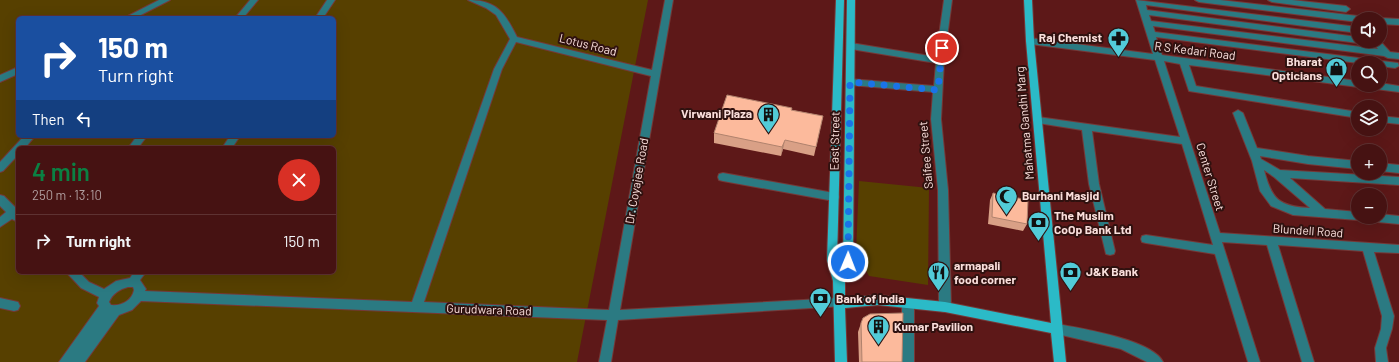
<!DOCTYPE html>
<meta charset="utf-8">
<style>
:root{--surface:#461212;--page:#502020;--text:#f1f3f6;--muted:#b09e9f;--line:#5e3232;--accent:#0b8043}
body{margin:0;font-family:Barlow,sans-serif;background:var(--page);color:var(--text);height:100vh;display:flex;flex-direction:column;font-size:15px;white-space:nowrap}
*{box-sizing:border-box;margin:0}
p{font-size:13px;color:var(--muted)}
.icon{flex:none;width:22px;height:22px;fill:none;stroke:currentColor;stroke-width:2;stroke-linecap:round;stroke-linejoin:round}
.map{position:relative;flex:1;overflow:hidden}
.details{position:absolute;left:16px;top:146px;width:320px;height:128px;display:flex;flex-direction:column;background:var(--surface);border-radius:6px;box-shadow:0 4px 16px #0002,0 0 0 1px var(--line)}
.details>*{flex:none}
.top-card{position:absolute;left:16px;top:16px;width:320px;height:122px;border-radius:6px;box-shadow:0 4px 16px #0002,0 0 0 1px var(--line);background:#1a4fa0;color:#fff;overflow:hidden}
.fabs{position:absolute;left:1351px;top:12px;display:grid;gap:8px}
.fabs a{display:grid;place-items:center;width:36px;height:36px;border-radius:50%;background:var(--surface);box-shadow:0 4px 16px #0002,0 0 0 1px var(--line);font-size:20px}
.pin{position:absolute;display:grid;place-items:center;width:34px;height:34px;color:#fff;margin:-17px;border:2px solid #fff;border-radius:50%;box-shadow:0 1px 4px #0007}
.me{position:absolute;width:44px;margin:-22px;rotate:1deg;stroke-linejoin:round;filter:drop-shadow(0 0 3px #0008)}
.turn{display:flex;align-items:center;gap:14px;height:84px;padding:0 16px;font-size:18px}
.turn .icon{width:52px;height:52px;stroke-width:2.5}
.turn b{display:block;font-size:28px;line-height:34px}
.then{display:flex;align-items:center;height:38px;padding:0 16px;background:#0003;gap:8px;font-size:15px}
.round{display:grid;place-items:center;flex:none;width:42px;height:42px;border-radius:21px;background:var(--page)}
.head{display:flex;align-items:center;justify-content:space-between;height:68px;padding:0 16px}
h1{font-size:24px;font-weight:600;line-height:30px;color:var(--accent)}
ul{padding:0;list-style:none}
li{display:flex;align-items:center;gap:12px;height:52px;padding:0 16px;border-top:1px solid var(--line)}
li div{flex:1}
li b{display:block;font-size:15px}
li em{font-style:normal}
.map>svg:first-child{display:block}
.green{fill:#574000;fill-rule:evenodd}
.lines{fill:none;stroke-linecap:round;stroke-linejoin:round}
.minor-casing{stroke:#763837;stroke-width:2}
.major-casing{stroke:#763837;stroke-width:2}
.minor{fill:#2b7a82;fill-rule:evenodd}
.major{fill:#2bbac7;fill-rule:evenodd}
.wall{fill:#d9a086}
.shaded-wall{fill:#b0826d}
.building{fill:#fcba9c;stroke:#b0826d}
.route{stroke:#1a73e8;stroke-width:7;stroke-dasharray:0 12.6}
.labels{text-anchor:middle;stroke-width:4;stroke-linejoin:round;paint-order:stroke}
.poi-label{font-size:12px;font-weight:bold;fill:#fadfdc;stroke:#2f110f;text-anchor:start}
.street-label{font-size:12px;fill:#fadfdc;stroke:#2f110f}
</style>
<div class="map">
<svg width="1399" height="362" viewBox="0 0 1399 362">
<rect width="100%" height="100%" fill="#5d1818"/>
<path class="green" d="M0 0H648L577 362H0ZM18 18H334V136H18ZM18 148H334V272H18Z
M859 181 929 188 928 285 869 276 856 252Z"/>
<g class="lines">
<defs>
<path id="minor" d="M159 0H170L135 18H124Z
M250 0H258L243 18H235Z
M327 0H335L323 18H315Z
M468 0C497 0 505 13 517 37L652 70 665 0H673L620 310 840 298 844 300 846 303 844 306 618 320 611 362H599L607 320 141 301 132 310 119 315 85 362H59L99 306 97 303 99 297 81 288 66 272H79L89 282 104 289 116 281 130 278 134 272H146L140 280 146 289 145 291 412 302 494 69 510 39 496 15 486 8ZM516 42 651 76 609 310 424 302 502 69ZM128 287H133L134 290C132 301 121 306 111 305L109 302C112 294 120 289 128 287Z
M944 0H952L944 61 941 119 948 190 951 307 949 311 945 312 941 311 939 307 938 190 931 119 933 92 850 85 846 82 850 79 934 86 936 63 851 49 847 46 851 43 936 57Z
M1136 0 1358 27V33L1146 5 1147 10 1358 37V41H1362L1358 43 1149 15 1151 21 1378 49 1371 41H1380L1390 52 1399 53V59L1388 58 1384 56 1153 26 1155 32 1398 63 1399 66 1395 68 1380 66V63H1358L1156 37 1162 55 1358 81V85H1362L1358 87 1189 65 1196 86 1358 112V118L1189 91 1180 64 1164 61 1220 233 1399 245V253L1374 252 1394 316 1392 329 1386 348 1388 362H1376L1375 348 1381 329 1382 316 1363 251 1278 245 1314 362H1302L1267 245 1222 242 1260 362H1248L1215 254 1146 243 1142 242 1141 239 1142 236 1146 235 1213 245 1182 144 1092 131 1099 184 1115 251 1114 254 1110 255 1106 254 1089 184 1082 130 1038 123 1033 120 1038 117 1180 137 1155 60 1030 44 1026 41 1030 38 1153 54Z
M1195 0H1220L1358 16 1362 19H1358V22L1199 2Z
M1268 0H1292L1346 6 1350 9 1346 12 1272 2Z
M1380 18 1399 19V25L1380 24V19H1378Z
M18 67V74L0 82V75Z
M1380 83 1399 86V92L1368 88 1364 85H1380Z
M1238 110 1243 113 1257 148 1308 156 1358 161V169L1308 164 1260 156 1261 159 1280 170 1399 177V185L1290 178 1325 209 1358 212V217H1380V214L1399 216V224L1367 221 1362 218 1358 220 1293 215 1271 206 1260 191 1252 161 1233 113ZM1264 170 1274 177 1310 208C1279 206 1272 200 1264 170Z
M1380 116 1399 118V124L1380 122Z
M24 136H35L25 148H18V155L3 171 0 172V162Z
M137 136H147L138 148H128Z
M230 136H240L232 148H222Z
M1380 163 1399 165V173L1380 171Z
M723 173 834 193 838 194 839 197 838 200 834 201 723 181 719 180 718 177 719 174Z
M0 195 4 196 17 209 18 222 12 219 0 227V217L6 212 0 206Z
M0 298 18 302 20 306 18 310 14 311 0 308Z
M908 299 912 301 914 304V362H902V304L904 301Z
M1057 324C1080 328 1153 340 1163 362H1147L1121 349 1053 333 1051 329 1053 325Z"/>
<path id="major" d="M836 0H844L837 260 840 267 843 262 847 0H855L853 262 845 281V298L878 295 945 302 1051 323 1026 41 1024 0H1032L1034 41 1066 362H1054L1051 333 945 312 878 305 845 308 847 362H835L833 281 827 260Z"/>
</defs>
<use href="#minor" class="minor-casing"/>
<use href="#major" class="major-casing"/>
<use href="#minor" class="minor"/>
<use href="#major" class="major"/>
</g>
<path class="wall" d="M792 108V110L823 116 814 156 783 149 781 156 714 143V133Z
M993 193 1027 224 1023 231 988 224 990 200Z
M861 323 902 362H859L858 332Z"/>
<path class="shaded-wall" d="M785 140 783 149 781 156 782 147Z"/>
<path class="building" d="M727 95 792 108 791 110 823 116 816 147 785 140 782 147 714 133Z
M993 193 1028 200 1027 224 992 217Z
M903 313 902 362H862L861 323 863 318 870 314Z"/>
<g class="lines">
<path class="route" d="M848 262 850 82 938 90 942 48"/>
</g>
<defs>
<symbol id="pharmacy-pin" viewBox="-11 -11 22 30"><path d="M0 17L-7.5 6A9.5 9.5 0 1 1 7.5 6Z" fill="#52cbd8" stroke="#2f110f"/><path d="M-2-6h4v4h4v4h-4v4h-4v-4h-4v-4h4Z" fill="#111"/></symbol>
<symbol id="shop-pin" viewBox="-11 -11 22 30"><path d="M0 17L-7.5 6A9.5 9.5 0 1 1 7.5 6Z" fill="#52cbd8" stroke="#2f110f"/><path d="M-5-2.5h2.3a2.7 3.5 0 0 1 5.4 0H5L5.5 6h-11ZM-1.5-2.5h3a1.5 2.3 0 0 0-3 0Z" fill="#111"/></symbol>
<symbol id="building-pin" viewBox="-11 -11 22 30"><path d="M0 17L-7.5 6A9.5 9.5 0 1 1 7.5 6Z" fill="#52cbd8" stroke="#2f110f"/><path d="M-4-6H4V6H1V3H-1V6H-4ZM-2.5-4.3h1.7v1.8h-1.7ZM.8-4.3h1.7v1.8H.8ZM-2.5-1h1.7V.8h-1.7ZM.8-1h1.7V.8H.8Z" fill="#111"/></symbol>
<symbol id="mosque-pin" viewBox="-11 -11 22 30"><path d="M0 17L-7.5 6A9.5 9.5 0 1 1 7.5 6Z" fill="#52cbd8" stroke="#2f110f"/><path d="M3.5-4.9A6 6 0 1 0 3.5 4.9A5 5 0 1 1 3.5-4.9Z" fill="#111"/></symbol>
<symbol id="bank-pin" viewBox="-11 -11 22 30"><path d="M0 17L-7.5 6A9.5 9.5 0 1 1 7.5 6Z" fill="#52cbd8" stroke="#2f110f"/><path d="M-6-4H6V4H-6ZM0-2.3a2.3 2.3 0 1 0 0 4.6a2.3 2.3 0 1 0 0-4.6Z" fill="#111"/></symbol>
<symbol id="restaurant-pin" viewBox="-11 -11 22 30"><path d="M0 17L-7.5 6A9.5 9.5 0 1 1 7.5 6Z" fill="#52cbd8" stroke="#2f110f"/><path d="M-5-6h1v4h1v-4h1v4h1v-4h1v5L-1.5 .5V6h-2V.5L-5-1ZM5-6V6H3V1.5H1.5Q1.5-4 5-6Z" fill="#111"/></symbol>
</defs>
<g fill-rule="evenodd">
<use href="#pharmacy-pin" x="1106" y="26" width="25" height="34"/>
<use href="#shop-pin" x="1324" y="56" width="25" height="34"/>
<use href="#building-pin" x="756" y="102" width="25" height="34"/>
<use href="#mosque-pin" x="994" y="184" width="25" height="34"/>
<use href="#bank-pin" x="1026" y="210" width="25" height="34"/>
<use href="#bank-pin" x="1058" y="260" width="25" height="34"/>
<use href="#restaurant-pin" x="926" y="260" width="25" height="34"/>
<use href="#bank-pin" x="808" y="286" width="25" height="34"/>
<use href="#building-pin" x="866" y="314" width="25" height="34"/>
</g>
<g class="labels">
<g class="poi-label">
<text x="1102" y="42" text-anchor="end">Raj Chemist</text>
<text x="1322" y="66" text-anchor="end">Bharat<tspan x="1322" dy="14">Opticians</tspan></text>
<text x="752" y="118" text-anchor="end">Virwani Plaza</text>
<text x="1022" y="200">Burhani Masjid</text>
<text x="1054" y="220">The Muslim<tspan x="1054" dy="14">CoOp Bank Ltd</tspan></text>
<text x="954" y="270">armapali<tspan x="954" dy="14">food corner</tspan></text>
<text x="1086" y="276">J&amp;K Bank</text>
<text x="836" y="303">Bank of India</text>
<text x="894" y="331">Kumar Pavilion</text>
</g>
<g class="street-label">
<text transform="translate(588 45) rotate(14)" y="4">Lotus Road</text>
<text transform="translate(1195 51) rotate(7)" y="4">R S Kedari Road</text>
<text transform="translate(1025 123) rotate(-95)" y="4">Mahatma Gandhi Marg</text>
<text transform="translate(835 141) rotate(-89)" y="4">East Street</text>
<text transform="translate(926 155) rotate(-95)" y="4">Saifee Street</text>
<text transform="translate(1210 177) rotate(73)" y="4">Center Street</text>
<text transform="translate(637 181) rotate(-80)" y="4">Dr. Coyajee Road</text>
<text transform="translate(1308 231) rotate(4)" y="4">Blundell Road</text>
<text transform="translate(489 310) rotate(2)" y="4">Gurudwara Road</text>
</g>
</g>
</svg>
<div class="fabs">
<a><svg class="icon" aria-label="sound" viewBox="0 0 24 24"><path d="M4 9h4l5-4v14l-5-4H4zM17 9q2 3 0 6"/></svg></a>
<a><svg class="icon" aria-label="search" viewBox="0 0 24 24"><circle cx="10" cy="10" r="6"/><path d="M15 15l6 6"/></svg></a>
<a><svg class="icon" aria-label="layers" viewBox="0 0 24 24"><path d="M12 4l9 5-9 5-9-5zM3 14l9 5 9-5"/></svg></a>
<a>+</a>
<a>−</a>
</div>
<div class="pin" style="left:942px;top:48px;background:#d93025"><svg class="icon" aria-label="arrive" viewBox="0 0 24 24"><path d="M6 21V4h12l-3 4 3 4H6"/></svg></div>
<svg class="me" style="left:848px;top:262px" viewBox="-20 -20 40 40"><circle r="17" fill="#1a73e8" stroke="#fff" stroke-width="3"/><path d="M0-11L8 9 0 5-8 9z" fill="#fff"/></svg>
<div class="top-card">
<div class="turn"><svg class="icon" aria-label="right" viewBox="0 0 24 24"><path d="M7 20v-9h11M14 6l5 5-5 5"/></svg><div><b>150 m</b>Turn right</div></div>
<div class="then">Then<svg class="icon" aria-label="left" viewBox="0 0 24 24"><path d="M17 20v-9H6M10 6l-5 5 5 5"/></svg></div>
</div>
<section class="details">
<div class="head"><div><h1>4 min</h1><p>250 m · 13:10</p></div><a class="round" style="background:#d93025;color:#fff"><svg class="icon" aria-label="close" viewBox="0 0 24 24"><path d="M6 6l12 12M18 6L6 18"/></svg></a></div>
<ul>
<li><svg class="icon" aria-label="right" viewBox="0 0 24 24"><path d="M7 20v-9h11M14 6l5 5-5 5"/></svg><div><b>Turn right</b></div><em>150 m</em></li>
</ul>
</section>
</div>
